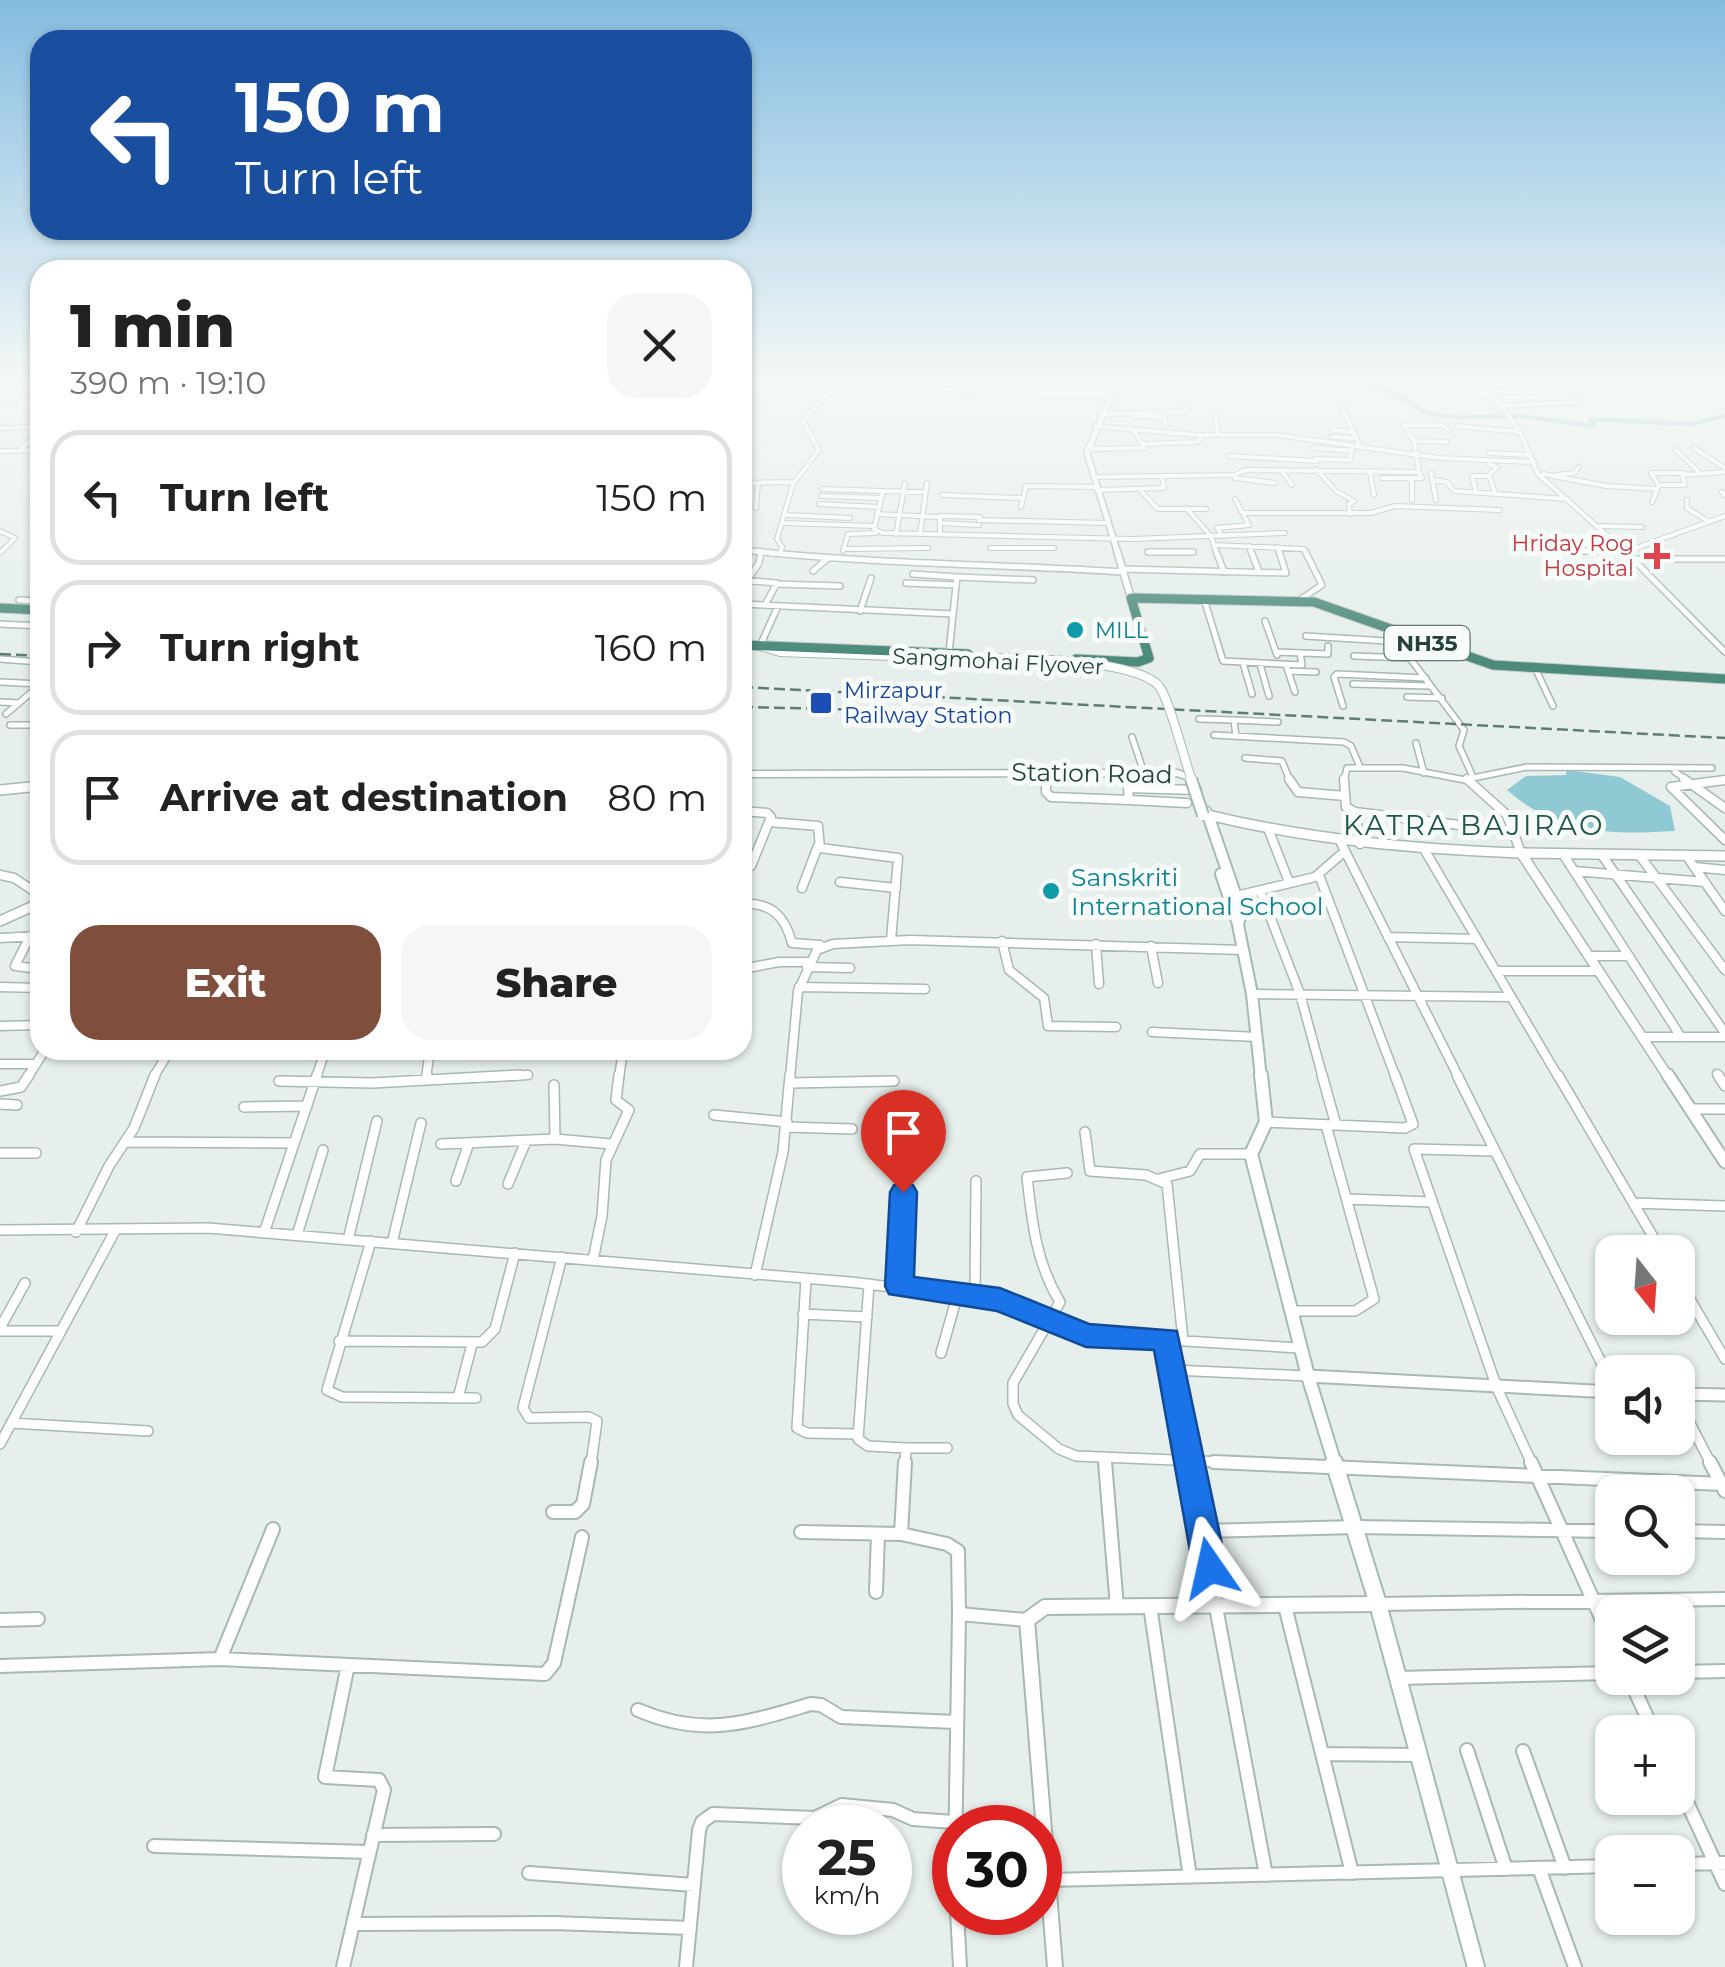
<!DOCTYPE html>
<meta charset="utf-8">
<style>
:root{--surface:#fff;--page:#f6f6f6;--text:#222;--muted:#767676;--line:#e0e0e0;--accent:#804e3d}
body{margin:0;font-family:Montserrat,sans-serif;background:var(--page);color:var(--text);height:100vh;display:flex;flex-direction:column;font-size:38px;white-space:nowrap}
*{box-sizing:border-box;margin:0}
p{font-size:32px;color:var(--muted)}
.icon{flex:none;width:55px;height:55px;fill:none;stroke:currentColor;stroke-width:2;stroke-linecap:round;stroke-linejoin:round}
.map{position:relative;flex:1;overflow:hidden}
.details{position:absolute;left:30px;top:260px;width:722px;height:800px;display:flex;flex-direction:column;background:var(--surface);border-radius:30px;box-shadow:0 2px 8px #0004}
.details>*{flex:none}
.top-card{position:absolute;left:30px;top:30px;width:722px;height:210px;border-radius:30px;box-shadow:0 2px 8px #0004;background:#1a4fa0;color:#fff;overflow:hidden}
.needle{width:65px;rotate:163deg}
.controls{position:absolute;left:1595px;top:1235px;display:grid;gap:20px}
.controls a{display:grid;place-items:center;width:100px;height:100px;border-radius:20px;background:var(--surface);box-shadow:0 2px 8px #0004;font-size:50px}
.speed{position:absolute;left:782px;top:1805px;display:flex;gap:20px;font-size:50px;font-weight:700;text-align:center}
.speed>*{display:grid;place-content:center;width:130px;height:130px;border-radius:50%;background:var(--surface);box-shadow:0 2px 8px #0004;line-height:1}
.speed small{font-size:25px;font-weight:400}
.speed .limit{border:15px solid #d22;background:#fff;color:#111}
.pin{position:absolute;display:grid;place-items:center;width:85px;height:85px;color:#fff;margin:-102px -42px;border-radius:50% 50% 50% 0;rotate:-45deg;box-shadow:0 0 10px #0007}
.pin .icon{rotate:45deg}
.me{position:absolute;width:110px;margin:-55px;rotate:349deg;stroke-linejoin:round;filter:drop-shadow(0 0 8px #0008)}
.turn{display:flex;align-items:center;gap:35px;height:210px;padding:0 40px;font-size:45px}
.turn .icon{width:130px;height:130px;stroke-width:2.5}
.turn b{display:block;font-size:70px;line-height:85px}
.round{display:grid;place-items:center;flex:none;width:105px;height:105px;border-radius:30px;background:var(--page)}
.overview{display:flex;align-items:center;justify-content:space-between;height:170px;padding:0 40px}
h1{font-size:60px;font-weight:800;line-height:75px}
.primary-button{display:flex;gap:20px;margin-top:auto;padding:20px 40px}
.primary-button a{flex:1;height:115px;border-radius:30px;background:var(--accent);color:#fff;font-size:40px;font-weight:800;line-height:115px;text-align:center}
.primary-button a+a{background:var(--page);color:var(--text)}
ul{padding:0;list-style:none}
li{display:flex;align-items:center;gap:30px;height:135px;margin:0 20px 15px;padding:0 20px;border:5px solid var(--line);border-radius:30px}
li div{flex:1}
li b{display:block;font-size:38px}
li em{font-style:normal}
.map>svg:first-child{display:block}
.water{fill:#8ec9d4}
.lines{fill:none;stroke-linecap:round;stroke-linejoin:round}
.river{fill:#8ec9d4;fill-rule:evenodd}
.minor-far4-casing{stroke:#a8b8b2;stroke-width:6}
.minor-far3-casing{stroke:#a8b8b2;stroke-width:8}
.minor-far2-casing{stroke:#a8b8b2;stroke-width:11}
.minor-far1-casing{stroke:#a8b8b2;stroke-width:12}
.minor-casing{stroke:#a8b8b2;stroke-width:16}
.tertiary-far4-casing{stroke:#a8b8b2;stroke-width:8}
.tertiary-far3-casing{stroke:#a8b8b2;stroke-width:9}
.tertiary-far2-casing{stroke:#a8b8b2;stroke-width:12}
.tertiary-far1-casing{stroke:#a8b8b2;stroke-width:15}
.tertiary-casing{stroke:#a8b8b2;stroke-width:18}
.secondary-far3-casing{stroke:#a4bbb3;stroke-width:10}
.secondary-far2-casing{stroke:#a4bbb3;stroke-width:14}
.secondary-far1-casing{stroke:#a4bbb3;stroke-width:16}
.secondary-casing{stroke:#a4bbb3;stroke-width:20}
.trunk-casing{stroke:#c2cac8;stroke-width:11}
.minor-far4{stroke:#fff;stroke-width:4}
.minor-far3{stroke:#fff;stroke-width:5}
.minor-far2{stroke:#fff;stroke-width:8}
.minor-far1{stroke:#fff;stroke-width:9}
.minor{stroke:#fff;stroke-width:12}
.tertiary-far4{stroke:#fff;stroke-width:5}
.tertiary-far3{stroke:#fff;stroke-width:6}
.tertiary-far2{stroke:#fff;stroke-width:9}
.tertiary-far1{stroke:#fff;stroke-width:11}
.tertiary{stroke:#fff;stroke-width:14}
.secondary-far3{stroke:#fff;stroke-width:8}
.secondary-far2{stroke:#fff;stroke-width:10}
.secondary-far1{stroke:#fff;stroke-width:12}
.secondary{stroke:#fff;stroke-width:16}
.trunk{stroke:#4c8a7c;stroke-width:9}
.rail{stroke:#5f7d75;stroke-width:2.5;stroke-dasharray:11 5;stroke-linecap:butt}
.secondary-bridge-far1-casing{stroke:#a4bbb3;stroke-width:10;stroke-linecap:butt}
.secondary-bridge-casing{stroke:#a4bbb3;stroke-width:14;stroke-linecap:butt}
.secondary-bridge-far1{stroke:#fff;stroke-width:8}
.secondary-bridge{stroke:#fff;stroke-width:10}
.route{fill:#1a73e8;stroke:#114b97;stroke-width:2.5}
.health-dot{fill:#e0444e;stroke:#f7fbf9;stroke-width:4}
.culture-dot{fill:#0f9aa8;stroke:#f7fbf9;stroke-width:4}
.transit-dot{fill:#1a4fb4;stroke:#f7fbf9;stroke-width:4}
.labels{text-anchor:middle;stroke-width:10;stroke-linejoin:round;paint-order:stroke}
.far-health-label{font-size:22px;fill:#be3a42;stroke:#f7fbf9;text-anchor:end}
.far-culture-label{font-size:22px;fill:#0d838f;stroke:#f7fbf9;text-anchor:start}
.shield{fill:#f7fbf9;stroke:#637a73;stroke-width:2.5}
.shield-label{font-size:22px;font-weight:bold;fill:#24423a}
.far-street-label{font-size:22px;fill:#24423a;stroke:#f7fbf9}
.far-transit-label{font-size:22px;fill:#164399;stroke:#f7fbf9;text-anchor:start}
.street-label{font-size:25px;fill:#24423a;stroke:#f7fbf9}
.culture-label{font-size:25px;fill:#0d838f;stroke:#f7fbf9;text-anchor:start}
.neighbourhood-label{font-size:28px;letter-spacing:2.5px;fill:#1f5548;stroke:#f7fbf9}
</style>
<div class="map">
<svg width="1725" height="1967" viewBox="0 0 1725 1967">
<rect width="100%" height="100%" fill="#e6efeb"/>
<path class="water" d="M1567 770 1620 777 1670 806 1675 831C1611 835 1557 834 1507 790L1526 776 1566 775Z"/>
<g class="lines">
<path class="river" d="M1343 378H1353L1397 391 1428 411 1455 415 1521 414 1588 423 1590 417H1593L1693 422 1725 414V418L1693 426 1597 422 1596 426 1592 428 1521 418 1455 419 1426 415 1391 395Z"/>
<defs>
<path id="minor-far4" d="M742 378 1041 394H1112
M1045 378H1068
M1461 378 1502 406 1520 432 1538 474 1628 554
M1561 378 1725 379
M1471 384 1546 386
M1510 385 1527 397 1549 398
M1487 392H1517
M14 397 40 383
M0 400 15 399 40 407
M1502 406 1579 402
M1343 409 1360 446
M1215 413 1218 435
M1100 414 1185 412 1187 406
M1133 416 1165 417 1166 425
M1095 426 1196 435H1277L1439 458 1534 462
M1458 426 1520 432
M0 428 40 427
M1332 430 1351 432
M1331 437 1356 438
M1414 441 1447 442
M1144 444 1197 442 1203 435
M1314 448 1352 451
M1694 448 1725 468
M21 449 40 432
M1087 449 1145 448 1134 431
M1676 450 1698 471
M0 451 40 450
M1490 453 1531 455
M1229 456 1316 461
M1315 459 1350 460 1352 446
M1489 464 1497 467 1489 475 1495 493
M1316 469 1336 491 1354 501 1349 504 1350 514
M1281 470 1292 485
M1370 471 1374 495
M1431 473 1436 500
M1543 474 1606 486 1657 489
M1556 475 1574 473 1579 467
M1093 477 1235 475 1245 470 1419 472 1414 441 1404 425H1441L1449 430
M1235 478 1275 483
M1382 478H1422L1419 472
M1407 478 1412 481V500
M1433 480 1447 482 1454 491 1567 499
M742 483 795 482
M1659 485H1685L1682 475 1725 472
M822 489 883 491 874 529 883 533 1132 539 1285 533
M1139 489 1158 509H1206
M1096 490 1164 488 1162 476
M883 491 926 492
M1476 492 1472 476H1489
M1722 492 1725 495
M942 495 1021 498
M821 496 881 498
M1687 500V508L1709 522
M1652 502 1659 485 1651 473H1684
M819 504 879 507
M1021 507 1026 486 1096 487
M756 508 758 483
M1186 508 1211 536 1217 554
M1243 513H1371L1395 506 1500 510
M877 514 939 517
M786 515 850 518
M979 520 1108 523
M784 523 875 526
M940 523 979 525
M1597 526 1642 527
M0 531 15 538 0 553
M896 534 905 483
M920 534 927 483
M940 534V516L980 517
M1222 536 1217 528 1249 525 1235 499
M742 537 746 540 742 546
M1214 545 1304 549 1306 554
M1249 546 1252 554
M1278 547 1280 554
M990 548H1054
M844 549 928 548
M742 550 776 554
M843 551 848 534 876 533
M1572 551 1625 552 1725 516
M1148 552H1193
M780 553 782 547 777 539 793 484 819 450 803 421 826 395 844 385"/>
<path id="minor-far3" d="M753 551C875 564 999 564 1122 572
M1216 551 1224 572
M1251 551 1259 572
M1578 551H1627
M1625 551 1725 652
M1148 552H1193
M1635 559H1725
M1121 569 1286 573 1279 551
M813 571 827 559
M913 574 957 577
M742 580 777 583 765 605
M906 583 956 585
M777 584 840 586
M742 588 759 563 761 552
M1204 599 1223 661 1302 665 1300 653
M19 600 40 601
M1298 601 1322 585 1305 551
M742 604 953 614 949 653
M860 611 871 578
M953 614 957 577 1033 580
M1265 621 1277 655
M0 624 40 626
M1405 634 1406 653 1464 730 1459 746 1473 777
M1306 636 1403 642
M760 646 778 606
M1276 652 1328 654V646
M1354 656 1409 658
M0 659 40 662
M1243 663 1252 694
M1260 664 1269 696
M1286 665 1295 692
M1536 670 1553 706
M1288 671 1316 672
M0 682 40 684
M1353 684 1431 686
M1407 697 1442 698
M0 702 19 703
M1343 706 1334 677 1337 674 1426 678
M6 714 40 685
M1199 719 1234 720 1236 736
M1234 720 1278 722
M10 725H40
M1214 735 1344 742 1351 746 1360 767
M1132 737 1144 773
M1416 743 1424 773
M1245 758 1282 761 1290 781
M1046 771V781
M1675 772 1688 781
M1468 779 1527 767 1712 768
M1344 781 1347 768H1403L1470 781
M1715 781 1725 780"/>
<path id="minor-far2" d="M1046 779V792L1051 797 1129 800 1128 788 1197 790
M1289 779 1298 792 1345 796
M1344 779 1346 807 1355 812
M1467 779 1507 815 1521 853
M1684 779 1725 808
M1725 780 1671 787 1725 840
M1129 800 1187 803
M742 811 767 813 771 817 751 866
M769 822 818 826 820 848 898 858 891 940
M1269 831 1289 882
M1341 843 1459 1078
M1360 844 1355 812 1515 832
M1424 849 1559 1078
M1563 854 1681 1037
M1602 855 1725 1033
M1640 856 1725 970
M1688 858 1725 911
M1694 867 1725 870
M1574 871 1705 882
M0 875 14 878 40 895
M1319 875 1396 1078
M840 882 896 888
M802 888 818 846
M1261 893 1300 994 1323 1078
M1236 896 1315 877 1345 851
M742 904C771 902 785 916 792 943L820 945
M30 936 15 966 40 969
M1388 937 1477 939
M0 938 40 936
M1002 941 1009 970 1044 998 1048 1026 1116 1027
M1096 944 1099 984
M1151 946 1158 983
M1589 956H1629
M807 967 850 968
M742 969 779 962H810
M1497 971H1599
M0 987 40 988
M799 987 925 989
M1252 994 1511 997
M0 1026 40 1025
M1152 1032 1257 1037
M1643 1037H1725
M0 1064H36
M1717 1074 1720 1078
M27 1078 45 1050
M153 1078 170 1050
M316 1078 324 1054 321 1050
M426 1078 430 1050
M471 1078 528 1075
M619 1078 623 1050
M790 1078 798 991 817 950 833 944 910 940 1243 950"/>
<path id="minor-far1" d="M1322 1075 1336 1125
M1457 1075 1612 1384
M1558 1075 1662 1252
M1718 1075 1725 1086
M426 1080 427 1075
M279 1081 372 1083 520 1075
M790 1083 894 1081
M554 1085 555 1139
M0 1091 21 1087 29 1075
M0 1104 17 1105
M244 1107 307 1106
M1690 1109H1725
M714 1115 787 1122
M1266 1122 1405 1128 1413 1124 1395 1075
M787 1127 852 1129
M1085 1132 1090 1171 1146 1175 1167 1184 1183 1340
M126 1142 294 1143
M441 1144 555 1139 611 1144
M1495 1151 1414 1149 1497 1388 1532 1464
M0 1153H36
M1067 1173 1027 1177C1032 1222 1036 1263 1060 1302L1013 1383V1404L1018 1415 1059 1449 1076 1456 1272 1464
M1159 1179 1190 1171 1200 1154H1251
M456 1181 469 1143
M508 1184 526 1141
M1347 1199 1432 1202
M1633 1203 1725 1206
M0 1230 208 1228 850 1282 1000 1300 1086 1335 1300 1348
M76 1232 109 1166 134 1128 155 1075
M264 1233 317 1075
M297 1235 323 1150
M348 1240 377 1121
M371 1241 327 1390 342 1397 476 1398
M392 1243 421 1123
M562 1257 523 1408 529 1418 589 1417 597 1421 591 1464
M593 1260 602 1216 606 1160 629 1110 616 1100 619 1075
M755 1275 783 1152 790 1075
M806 1279 797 1428 807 1433 858 1434
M1678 1279 1725 1359
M869 1284 858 1439 868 1446 906 1448 905 1464
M899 1286 903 1192
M975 1295 976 1181
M1292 1311H1355L1374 1299 1326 1125
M803 1314 867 1317
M0 1328 25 1283
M0 1331H58
M1166 1339 1189 1464
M339 1341 482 1342 495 1329 515 1253
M941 1353 958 1293
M1173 1370 1308 1376
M458 1398 472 1344
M1678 1400 1711 1464
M11 1423 148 1431
M0 1444 115 1231
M906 1448H947
M1105 1458 1106 1464"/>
<path id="minor" d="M905 1462 901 1534 947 1544 958 1551 959 1614 1027 1620
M1105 1462 1117 1607
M1189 1462 1266 1875
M1214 1462 1722 1484
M1531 1462 1612 1642
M1710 1462 1725 1491
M553 1512H575L583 1504 591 1462
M1203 1531 1356 1527 1612 1531
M1678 1531 1725 1532
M801 1532 901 1534
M876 1592 878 1534
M1378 1604 1725 1599
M1150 1606 1190 1877
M1285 1606 1352 1873
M0 1620 38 1619
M220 1659 273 1529
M0 1666 220 1659 545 1674 554 1663 582 1537
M1678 1672 1725 1671
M1397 1678 1612 1673
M1629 1678 1654 1732
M638 1710C703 1738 746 1723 811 1704L821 1705 841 1717 956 1722
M1467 1750 1506 1869
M1523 1751 1565 1868
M1322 1754 1417 1755
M1678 1783 1725 1884
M373 1835 494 1834
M154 1846 369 1852
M955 1858 959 1614
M1678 1864 1725 1863
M1539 1868 1575 1967
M529 1873 694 1885
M1050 1880 1612 1866
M957 1912 960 1967
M353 1924 554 1923 690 1928
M343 1967 384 1790 379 1780 325 1777 348 1665
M686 1967 699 1830 702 1822 713 1814 815 1818 842 1805 893 1810 913 1819 953 1822"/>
<path id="tertiary-far4" d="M1118 554 1087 453 1118 378"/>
<path id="tertiary-far3" d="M1117 551 1131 598
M742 774 1177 773 1192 778"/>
<path id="tertiary-far2" d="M0 790 40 786
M1206 811 1208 815C1311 840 1415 849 1521 853L1669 1078
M1521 853 1725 856
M0 921 40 903"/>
<path id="tertiary-far1" d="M1668 1075 1725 1162
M1308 1376 1612 1392
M1678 1394 1725 1395"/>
<path id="tertiary" d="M1055 1967 1027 1620 1045 1607 1378 1604"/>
<path id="secondary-far3" d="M761 646 780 652 922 657"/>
<path id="secondary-far2" d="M1208 815 1241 911 1238 925 1252 994 1261 1078
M1221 874 1238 924"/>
<path id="secondary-far1" d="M1261 1075 1266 1122 1251 1154 1308 1376 1335 1464"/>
<path id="secondary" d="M1334 1462 1378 1604 1476 1967"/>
<path id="trunk" d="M0 608 40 610
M742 645 968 654
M1076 659 1138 662 1149 658 1131 598 1314 602 1493 665 1725 679"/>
</defs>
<use href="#minor-far4" class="minor-far4-casing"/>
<use href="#minor-far3" class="minor-far3-casing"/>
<use href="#minor-far2" class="minor-far2-casing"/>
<use href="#minor-far1" class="minor-far1-casing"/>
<use href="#minor" class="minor-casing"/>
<use href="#tertiary-far4" class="tertiary-far4-casing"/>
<use href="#tertiary-far3" class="tertiary-far3-casing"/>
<use href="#tertiary-far2" class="tertiary-far2-casing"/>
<use href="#tertiary-far1" class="tertiary-far1-casing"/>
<use href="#tertiary" class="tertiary-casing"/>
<use href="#secondary-far3" class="secondary-far3-casing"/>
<use href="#secondary-far2" class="secondary-far2-casing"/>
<use href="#secondary-far1" class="secondary-far1-casing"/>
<use href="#secondary" class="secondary-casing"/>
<use href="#trunk" class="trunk-casing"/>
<use href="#minor-far4" class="minor-far4"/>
<use href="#minor-far3" class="minor-far3"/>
<use href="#minor-far2" class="minor-far2"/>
<use href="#minor-far1" class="minor-far1"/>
<use href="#minor" class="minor"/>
<use href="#tertiary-far4" class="tertiary-far4"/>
<use href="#tertiary-far3" class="tertiary-far3"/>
<use href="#tertiary-far2" class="tertiary-far2"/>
<use href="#tertiary-far1" class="tertiary-far1"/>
<use href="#tertiary" class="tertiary"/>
<use href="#secondary-far3" class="secondary-far3"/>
<use href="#secondary-far2" class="secondary-far2"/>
<use href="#secondary-far1" class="secondary-far1"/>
<use href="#secondary" class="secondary"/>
<use href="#trunk" class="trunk"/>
<path class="rail" d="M0 654 40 656
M742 687 1725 738
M742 707 962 712"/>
<defs>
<path id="secondary-bridge-far1" d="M922 657C968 658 1129 653 1159 686 1169 698 1185 762 1192 781"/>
<path id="secondary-bridge" d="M1191 779 1203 815"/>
</defs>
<use href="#secondary-bridge-far1" class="secondary-bridge-far1-casing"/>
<use href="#secondary-bridge" class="secondary-bridge-casing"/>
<use href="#secondary-bridge-far1" class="secondary-bridge-far1"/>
<use href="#secondary-bridge" class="secondary-bridge"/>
</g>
<linearGradient id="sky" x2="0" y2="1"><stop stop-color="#84bce0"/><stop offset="0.58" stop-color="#f4f8f6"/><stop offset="1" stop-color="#f4f8f6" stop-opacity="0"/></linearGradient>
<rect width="1725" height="653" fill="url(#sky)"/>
<path class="route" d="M903 1183 913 1185 917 1192 914 1277 1000 1288 1089 1324 1177 1331 1227 1568 1222 1579 1210 1584 1198 1579 1193 1568 1154 1350 1086 1347 997 1311 889 1294 885 1286 890 1192 894 1185Z"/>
<path class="health-dot" d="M1652 541h10v10h10v10h-10v10h-10v-10h-10v-10h10z"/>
<g class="culture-dot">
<circle cx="1075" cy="630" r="10"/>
<circle cx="1051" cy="891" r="10"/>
</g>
<rect class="transit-dot" x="809" y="691" width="24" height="24" rx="5"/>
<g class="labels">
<g class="far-health-label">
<text x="1634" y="551">Hriday Rog<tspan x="1634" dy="25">Hospital</tspan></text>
</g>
<g class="far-culture-label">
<text x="1095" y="638">MILL</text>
</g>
<rect class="shield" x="1384.5" y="626" width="85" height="34" rx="8"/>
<g class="shield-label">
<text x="1427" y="651">NH35</text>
</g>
<g class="far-street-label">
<text transform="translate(998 661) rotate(3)" y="8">Sangmohai Flyover</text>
</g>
<g class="far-transit-label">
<text x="844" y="698">Mirzapur<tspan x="844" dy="25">Railway Station</tspan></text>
</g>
<g class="street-label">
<text transform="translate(1092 773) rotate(1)" y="9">Station Road</text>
</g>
<g class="culture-label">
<text x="1071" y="886">Sanskriti<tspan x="1071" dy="29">International School</tspan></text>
</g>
<g class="neighbourhood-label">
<text x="1474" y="835">KATRA BAJIRAO</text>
</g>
</g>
</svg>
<div class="controls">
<a><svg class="needle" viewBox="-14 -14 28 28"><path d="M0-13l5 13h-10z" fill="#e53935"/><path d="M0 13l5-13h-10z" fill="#767676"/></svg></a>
<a><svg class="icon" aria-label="sound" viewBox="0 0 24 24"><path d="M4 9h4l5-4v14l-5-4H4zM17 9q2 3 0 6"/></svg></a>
<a><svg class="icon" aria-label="search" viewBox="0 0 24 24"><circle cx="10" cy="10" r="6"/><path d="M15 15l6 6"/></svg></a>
<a><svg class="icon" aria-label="layers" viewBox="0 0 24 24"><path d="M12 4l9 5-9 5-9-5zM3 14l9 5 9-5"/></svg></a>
<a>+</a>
<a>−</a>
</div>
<div class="speed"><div>25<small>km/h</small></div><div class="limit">30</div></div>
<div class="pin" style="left:903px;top:1192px;background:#d93025"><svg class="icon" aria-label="arrive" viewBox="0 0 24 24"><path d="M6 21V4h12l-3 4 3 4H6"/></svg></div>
<svg class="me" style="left:1210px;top:1568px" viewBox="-20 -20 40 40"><path d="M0-17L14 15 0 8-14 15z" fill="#1a73e8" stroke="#fff" stroke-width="4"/></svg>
<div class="top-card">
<div class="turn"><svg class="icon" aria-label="left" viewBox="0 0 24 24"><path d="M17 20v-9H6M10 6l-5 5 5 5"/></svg><div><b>150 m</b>Turn left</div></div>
</div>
<section class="details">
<div class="overview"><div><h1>1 min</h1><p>390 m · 19:10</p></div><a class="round"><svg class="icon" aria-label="close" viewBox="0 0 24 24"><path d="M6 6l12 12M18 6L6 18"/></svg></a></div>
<ul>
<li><svg class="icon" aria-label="left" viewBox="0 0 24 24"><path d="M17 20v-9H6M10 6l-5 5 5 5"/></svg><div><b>Turn left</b></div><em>150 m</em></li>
<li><svg class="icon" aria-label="right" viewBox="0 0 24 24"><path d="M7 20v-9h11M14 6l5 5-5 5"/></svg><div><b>Turn right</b></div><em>160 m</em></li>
<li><svg class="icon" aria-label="arrive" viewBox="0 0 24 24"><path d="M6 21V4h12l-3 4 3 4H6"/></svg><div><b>Arrive at destination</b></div><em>80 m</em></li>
</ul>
<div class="primary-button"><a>Exit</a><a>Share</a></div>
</section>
</div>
